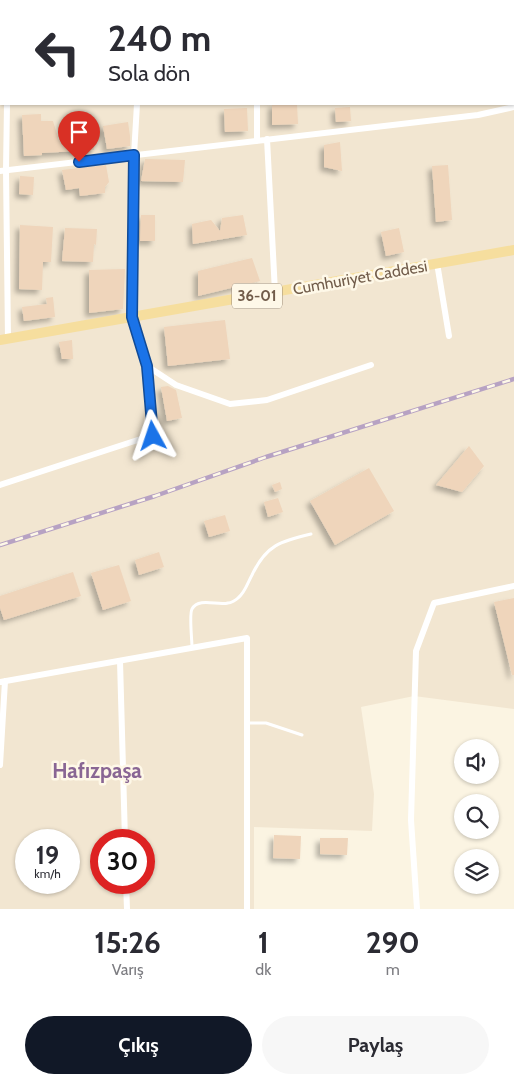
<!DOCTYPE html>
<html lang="tr">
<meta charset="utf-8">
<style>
:root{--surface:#fff;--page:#f7f7f7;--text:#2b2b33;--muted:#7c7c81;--accent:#111827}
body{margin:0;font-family:Cabin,sans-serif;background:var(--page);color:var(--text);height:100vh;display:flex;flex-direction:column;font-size:19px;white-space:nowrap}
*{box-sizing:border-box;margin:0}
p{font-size:16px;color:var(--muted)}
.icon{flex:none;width:28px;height:28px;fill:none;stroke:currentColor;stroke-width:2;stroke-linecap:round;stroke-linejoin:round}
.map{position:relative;height:909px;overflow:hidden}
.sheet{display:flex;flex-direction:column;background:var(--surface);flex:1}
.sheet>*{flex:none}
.hud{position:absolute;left:0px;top:0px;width:515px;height:105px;box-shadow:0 1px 4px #0004;background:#fff;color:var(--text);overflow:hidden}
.tools{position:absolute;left:454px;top:739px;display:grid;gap:10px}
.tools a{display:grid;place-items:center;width:45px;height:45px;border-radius:50%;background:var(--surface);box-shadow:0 1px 4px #0004;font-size:25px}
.speed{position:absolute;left:15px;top:829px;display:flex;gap:10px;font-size:25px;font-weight:700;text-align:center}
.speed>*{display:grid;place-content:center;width:65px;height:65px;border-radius:50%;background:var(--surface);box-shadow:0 1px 4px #0004;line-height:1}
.speed small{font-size:12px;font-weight:400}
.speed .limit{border:8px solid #d22;background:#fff;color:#111}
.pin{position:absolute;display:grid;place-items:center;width:42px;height:42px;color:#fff;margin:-51px -21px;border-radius:50% 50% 50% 0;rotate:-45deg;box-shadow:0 0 5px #0007}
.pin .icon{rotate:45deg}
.me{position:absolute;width:55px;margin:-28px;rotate:355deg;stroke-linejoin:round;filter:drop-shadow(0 0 4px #0008)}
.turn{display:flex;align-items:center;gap:18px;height:105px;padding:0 25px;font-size:22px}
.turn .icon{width:65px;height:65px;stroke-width:2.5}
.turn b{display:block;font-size:35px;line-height:42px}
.eta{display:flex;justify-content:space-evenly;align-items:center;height:85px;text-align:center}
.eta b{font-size:30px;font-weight:700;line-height:35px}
.cta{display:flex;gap:10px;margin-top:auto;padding:10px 25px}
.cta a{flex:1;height:58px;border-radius:30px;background:var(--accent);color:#fff;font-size:20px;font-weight:700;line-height:58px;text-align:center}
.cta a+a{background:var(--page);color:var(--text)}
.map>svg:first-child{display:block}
.residential{fill:#f2e6d1;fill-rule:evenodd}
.building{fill:#efd5bb;filter:url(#shadow)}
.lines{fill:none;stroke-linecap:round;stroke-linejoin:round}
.service{stroke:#fff;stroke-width:3}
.minor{stroke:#fff;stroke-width:6}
.primary{stroke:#f6de9e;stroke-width:10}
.rail-casing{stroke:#b7a2c3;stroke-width:4.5}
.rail{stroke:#fef8e8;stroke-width:2.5;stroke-dasharray:8;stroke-linecap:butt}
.route-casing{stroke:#114b97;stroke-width:12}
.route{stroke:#1a73e8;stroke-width:9}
.labels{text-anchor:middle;stroke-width:5;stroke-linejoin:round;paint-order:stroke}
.shield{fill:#fef8e8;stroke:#9b8b79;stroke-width:1}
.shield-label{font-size:15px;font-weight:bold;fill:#715c4a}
.street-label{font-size:16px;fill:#715c4a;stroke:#fef8e8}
.district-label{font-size:21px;font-weight:bold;fill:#896694;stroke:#fef8e8}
</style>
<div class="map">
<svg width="514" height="909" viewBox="0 0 514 909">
<defs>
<filter id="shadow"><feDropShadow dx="-4" dy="4" stdDeviation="2.5" flood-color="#0004"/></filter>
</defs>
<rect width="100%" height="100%" fill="#fbf4e2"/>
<path class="residential" d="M0 0H514V709L414 696 361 707 374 794 372 831 254 827V909H0ZM1 1H514V104H1ZM26 840H69V882H26ZM101 840H144V882H101Z"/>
<path class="building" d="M272 104H297L298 124 272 125Z
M350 107 351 121 336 122 335 108Z
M247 108 248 131 225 132 224 109Z
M41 114V121H53L59 141 75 140 74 126 92 125 94 150 42 153V155L24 156 22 115Z
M128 122 130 136V146L107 149 103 126Z
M340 142 342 171 324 167V145Z
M145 159 185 160 183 182 141 181Z
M106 165 109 182 105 187V193L80 196 79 188 66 190 62 170Z
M448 165 452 220 436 222 432 166Z
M20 176 34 177 33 195 19 194Z
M141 215H155V241H140Z
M243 215 247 235 193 244 192 224 211 220 220 231 222 218Z
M20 225 53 227 51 262H43L42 290 19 289Z
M65 228 97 229 96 245 94 244 93 262 62 261Z
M399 228 404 252 386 256 381 232Z
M252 258 260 281 198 296V271Z
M125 269 123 309 89 313V270Z
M53 297 55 317 24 321 22 307 47 304 46 298Z
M225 320 230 359 168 366 164 327Z
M72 340 73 359H62L59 342Z
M168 386 176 390 182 418 167 421 161 387Z
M469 446 484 466 462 492 436 485Z
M369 468 394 511 335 545 310 501Z
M280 482 282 489 275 492 272 485Z
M278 498 283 512 268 517 264 502Z
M225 515 230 531 209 537 204 521Z
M159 552 164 567 139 575 135 560Z
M119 565 131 601 103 610 91 573Z
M73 572 81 596 4 620 0 608V596Z
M514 598V675H512L494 602Z
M274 835 301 836 300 859 273 858Z
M320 838H348L347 855 320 854Z"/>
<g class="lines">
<path class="service" d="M192 647C192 640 189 614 192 609 199 597 218 606 228 603 231 603 236 600 238 598 245 593 248 582 252 575 266 545 281 541 311 534
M247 723H266L302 735"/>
<path class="minor" d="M303 0 306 1
M407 0 409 1
M7 1 25 0
M144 1V0
M264 1V0
M451 1 452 0
M0 2H1
M514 71V70
M7 104 6 170 8 339
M257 104V141
M267 139 275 292
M0 171 478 115 514 107
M437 263 449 336
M147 366 176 385 230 404 267 400 371 365
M0 485 153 435 147 366 132 317 134 155 137 104
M120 661 125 840
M0 682 247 638V909
M0 765 5 681
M126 882 127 909
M417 909 411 820 416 651 434 603 514 586"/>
<path class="primary" d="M0 340 514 250"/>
<defs>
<path id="rail" d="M0 545 155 496 266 457 514 379"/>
</defs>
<use href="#rail" class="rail-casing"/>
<use href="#rail" class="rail"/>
</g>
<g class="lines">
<defs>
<path id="route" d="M79 162 134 155 132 317 147 366 153 436"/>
</defs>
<use href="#route" class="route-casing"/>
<use href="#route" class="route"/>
</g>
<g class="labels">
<rect class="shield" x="232" y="283.5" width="50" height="25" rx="4"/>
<g class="shield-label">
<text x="257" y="301">36-01</text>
</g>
<g class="street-label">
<text transform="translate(360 277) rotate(-10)" y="6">Cumhuriyet Caddesi</text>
</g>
<g class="district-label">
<text x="97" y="778">Hafızpaşa</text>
</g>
</g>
</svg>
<div class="tools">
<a><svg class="icon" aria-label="sound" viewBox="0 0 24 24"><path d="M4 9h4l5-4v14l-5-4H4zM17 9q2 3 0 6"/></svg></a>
<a><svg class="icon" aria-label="search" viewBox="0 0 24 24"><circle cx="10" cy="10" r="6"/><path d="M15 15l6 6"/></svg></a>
<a><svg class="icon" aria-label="layers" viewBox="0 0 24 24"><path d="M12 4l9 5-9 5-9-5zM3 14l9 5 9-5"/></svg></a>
</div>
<div class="speed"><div>19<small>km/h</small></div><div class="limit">30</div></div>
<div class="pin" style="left:79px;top:162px;background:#d93025"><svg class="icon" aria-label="arrive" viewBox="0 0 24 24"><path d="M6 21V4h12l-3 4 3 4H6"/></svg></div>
<svg class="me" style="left:153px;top:436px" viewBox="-20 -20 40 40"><path d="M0-17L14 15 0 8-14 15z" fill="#1a73e8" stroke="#fff" stroke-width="4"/></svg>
<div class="hud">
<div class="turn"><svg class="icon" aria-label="left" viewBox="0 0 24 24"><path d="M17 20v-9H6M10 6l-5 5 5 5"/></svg><div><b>240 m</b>Sola dön</div></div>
</div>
</div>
<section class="sheet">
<div class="eta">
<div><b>15:26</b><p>Varış</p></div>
<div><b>1</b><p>dk</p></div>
<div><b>290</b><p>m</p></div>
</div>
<div class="cta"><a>Çıkış</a><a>Paylaş</a></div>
</section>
